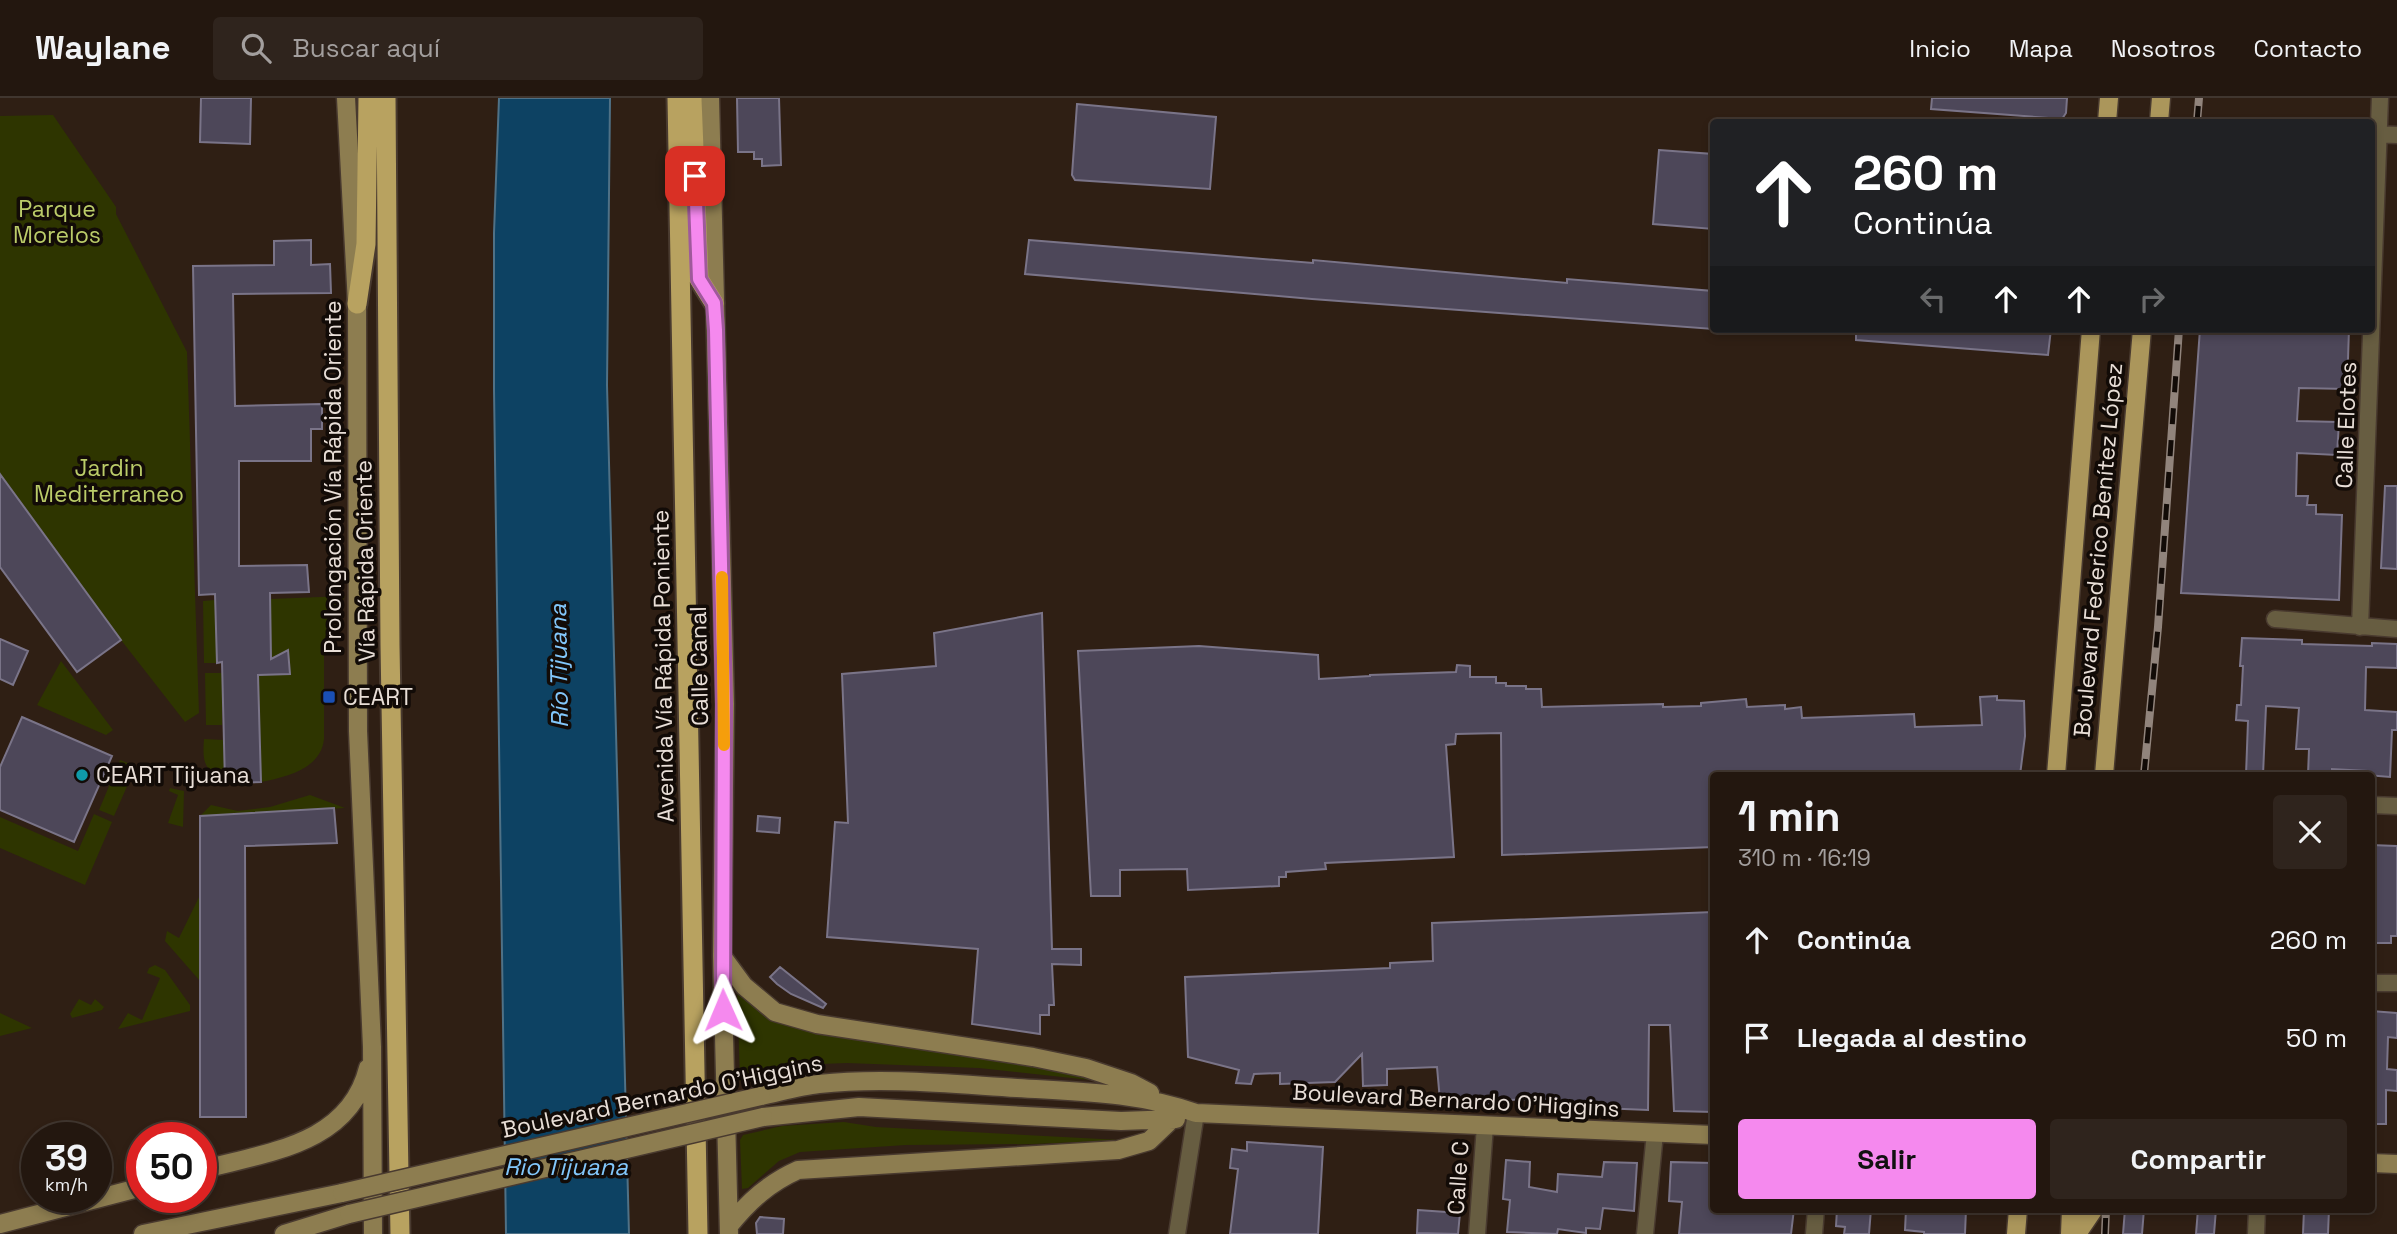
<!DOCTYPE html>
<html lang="es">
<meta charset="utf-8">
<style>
:root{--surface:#23170f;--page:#2f241d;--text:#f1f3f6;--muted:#a39f9e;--line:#40362f;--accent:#f589ee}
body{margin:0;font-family:"Space Grotesk",sans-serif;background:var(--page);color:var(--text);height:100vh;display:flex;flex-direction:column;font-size:26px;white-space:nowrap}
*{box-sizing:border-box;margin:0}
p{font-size:23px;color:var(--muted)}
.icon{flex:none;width:38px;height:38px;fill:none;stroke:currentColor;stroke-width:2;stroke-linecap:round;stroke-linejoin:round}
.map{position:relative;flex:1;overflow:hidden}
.drawer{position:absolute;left:1710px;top:674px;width:665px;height:441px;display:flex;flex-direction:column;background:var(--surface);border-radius:7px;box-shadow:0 4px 10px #0003,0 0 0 2px var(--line)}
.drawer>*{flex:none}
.hud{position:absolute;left:1710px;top:21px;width:665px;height:214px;border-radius:7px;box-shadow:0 4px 10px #0003,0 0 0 2px var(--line);background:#202124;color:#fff;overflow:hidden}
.speed{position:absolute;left:21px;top:1024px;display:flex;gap:14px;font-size:35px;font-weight:700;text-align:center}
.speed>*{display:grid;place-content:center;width:91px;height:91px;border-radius:50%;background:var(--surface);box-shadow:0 4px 10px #0003,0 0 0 2px var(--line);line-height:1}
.speed small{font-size:18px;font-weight:400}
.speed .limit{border:10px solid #d22;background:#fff;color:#111}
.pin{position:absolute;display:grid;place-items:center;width:60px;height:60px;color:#fff;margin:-30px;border-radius:14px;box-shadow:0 4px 10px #0006}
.me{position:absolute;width:77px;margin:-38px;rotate:359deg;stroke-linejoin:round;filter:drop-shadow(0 0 5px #0008)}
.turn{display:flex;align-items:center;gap:24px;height:147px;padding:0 28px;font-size:32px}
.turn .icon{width:91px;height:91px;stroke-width:2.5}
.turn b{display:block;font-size:49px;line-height:60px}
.lanes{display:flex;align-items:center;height:66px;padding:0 28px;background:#0003;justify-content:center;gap:35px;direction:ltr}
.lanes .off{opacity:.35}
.round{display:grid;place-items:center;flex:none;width:74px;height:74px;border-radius:7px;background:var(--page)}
.headline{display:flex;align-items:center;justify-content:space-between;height:119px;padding:0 28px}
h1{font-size:42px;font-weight:700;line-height:52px}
.primary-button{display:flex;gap:14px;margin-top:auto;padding:14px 28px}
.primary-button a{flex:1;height:80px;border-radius:7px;background:var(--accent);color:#111;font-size:28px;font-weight:700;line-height:80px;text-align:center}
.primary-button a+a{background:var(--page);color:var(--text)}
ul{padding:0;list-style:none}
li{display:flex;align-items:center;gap:21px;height:98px;padding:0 28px}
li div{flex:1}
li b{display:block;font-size:26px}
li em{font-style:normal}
header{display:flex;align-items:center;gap:42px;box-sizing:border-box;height:98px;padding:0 35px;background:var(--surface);border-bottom:2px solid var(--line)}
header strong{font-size:33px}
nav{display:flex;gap:38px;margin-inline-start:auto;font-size:24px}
.search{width:490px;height:63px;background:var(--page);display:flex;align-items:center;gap:18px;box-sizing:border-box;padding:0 24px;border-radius:7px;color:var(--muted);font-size:26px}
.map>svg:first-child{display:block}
.green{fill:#2e3500}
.water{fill:#0d4263;stroke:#4f7186;stroke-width:2}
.building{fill:#4d4759;stroke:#7a7488;stroke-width:2}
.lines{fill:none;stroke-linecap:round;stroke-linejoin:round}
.minor-casing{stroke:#493a2f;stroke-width:19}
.secondary-casing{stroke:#493a2f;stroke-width:21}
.primary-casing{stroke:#493a2f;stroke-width:21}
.trunk-casing{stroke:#493a2f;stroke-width:23}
.minor{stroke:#675d41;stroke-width:16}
.secondary{stroke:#8d7d50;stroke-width:18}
.primary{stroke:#ab965b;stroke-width:18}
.trunk{stroke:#b8a260;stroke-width:19}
.rail-casing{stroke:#91847c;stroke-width:8}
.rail{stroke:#120b07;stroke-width:5;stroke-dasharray:16;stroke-linecap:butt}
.secondary-bridge-casing{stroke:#493a2f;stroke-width:21;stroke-linecap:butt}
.secondary-bridge{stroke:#8d7d50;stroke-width:18}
.route-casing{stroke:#9f599b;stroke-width:18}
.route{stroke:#f589ee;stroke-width:12}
.slow{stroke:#f59e0b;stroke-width:12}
.transit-dot{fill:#1a4fb4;stroke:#120b07;stroke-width:2.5}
.culture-dot{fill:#0f9aa8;stroke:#120b07;stroke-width:2.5}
.labels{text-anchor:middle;stroke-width:7;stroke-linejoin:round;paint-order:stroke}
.park-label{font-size:23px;fill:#bbcc69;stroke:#120b07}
.street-label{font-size:23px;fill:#e8ded7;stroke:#120b07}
.poi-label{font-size:23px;fill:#e8ded7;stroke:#120b07;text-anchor:start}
.water-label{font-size:24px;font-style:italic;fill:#82c7fb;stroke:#120b07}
</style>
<header>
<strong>Waylane</strong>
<div class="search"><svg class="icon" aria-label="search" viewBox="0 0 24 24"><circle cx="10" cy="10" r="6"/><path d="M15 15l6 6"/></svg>Buscar aquí</div>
<nav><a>Inicio</a><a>Mapa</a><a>Nosotros</a><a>Contacto</a></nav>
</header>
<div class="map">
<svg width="2397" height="1136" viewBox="0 0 2397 1136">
<rect width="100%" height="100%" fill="#2f1f14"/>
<path class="green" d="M53 17 116 109V116L187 254 199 615 185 624 121 542 15 396 0 430V18Z
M345 498 328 530 324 545V641C321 671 286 679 261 684L258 577 271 564 270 501Z
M215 502 217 565H204L203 503Z
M61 563 113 632 106 637 37 607Z
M205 575H222V627H206Z
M204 641 224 642 225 685C205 670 202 667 204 641Z
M120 662 136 668 114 718 99 712Z
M170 690 184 693 183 729 168 725 178 697 169 693Z
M310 697 345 710 200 718 211 707 238 713 270 709Z
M94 716 112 724 85 787 0 750V719L78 753Z
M200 797V883L165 843 167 833 179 840Z
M155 867 165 872 190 907V913L118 931 128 915 142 922 160 880 147 875 149 870Z
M737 887 766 914 1110 982H1090L979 970 847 965 821 966 784 972 740 983Z
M79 901 91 907 95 901 104 909 102 912 72 920 70 916Z
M0 915 32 930 0 938Z
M844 1024 876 1029 1120 1042 1033 1046 906 1047 800 1054 779 1063 748 1090 742 1091 740 1042 743 1037 782 1028Z"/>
<path class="water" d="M499 0H610L607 287 629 1136H506L494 291V135Z"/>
<path class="building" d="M201 0H251L250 46 200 44Z
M737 0H779L781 67 762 68V61H754V54H738Z
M1932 0H2067L2066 15 2062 21 1931 11Z
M1077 6 1216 19 1210 91 1075 82 1072 77Z
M1659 52 1713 56V131L1653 126Z
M311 142V167L330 166 331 195 233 196 235 308 322 306V331H311V363H239V468L307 467 309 494 270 495 271 561 288 552 290 576 258 577 261 684 225 685 222 564 217 565 215 496 199 497 193 168 274 167V143Z
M1029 142 1313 165V162L1567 185V181L1713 193V231L1312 201 1025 176Z
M1856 231H2051L2048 257 1856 242Z
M2200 231H2349L2347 291 2299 290 2297 323 2339 324 2337 357 2297 355 2296 398H2308L2307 407H2316V416L2342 417 2339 502 2181 495Z
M0 376 121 542 77 574 0 469Z
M2385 388H2397V471L2381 470Z
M1042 515 1052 851H1081V867L1052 866 1054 907H1049V917H1040V936L972 926 978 851 827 839 835 724 848 725 842 576 936 568 934 535Z
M2242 540 2302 542V546L2372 548V545L2397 546V570L2366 569 2365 612 2397 614V632H2392L2390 679 2367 677V673L2332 671V677H2308L2309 651H2296L2299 610 2266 608 2263 677H2246L2248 623 2236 622 2237 607H2241L2243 568H2240Z
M0 541 28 553 13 587 0 581Z
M1199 548 1318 557 1319 581 1370 578V577L1456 574 1457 567 1470 568V579H1496V585H1506V588H1526V591H1541L1542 609 1663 606V609L1701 608V605L1746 601 1747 609 1785 607V611L1801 609 1802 620 1914 616 1915 629 1982 627 1980 599 1997 598V602L2024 603 2025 638 2020 677H1713V749L1502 757 1501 635 1456 636 1455 646 1446 647 1454 759 1325 765 1326 771 1286 774V779H1279V788L1188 792 1187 771 1120 772V798H1091L1078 553Z
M22 619 112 658 74 744 0 712V669Z
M334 710 337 745 245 748 246 1019H200V718Z
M758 718 780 720 779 735 757 733Z
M2371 747 2397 748V838H2391V845H2371Z
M1713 814V1014L1674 1013 1670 927H1649L1648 1012 1600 1010 1599 1004 1547 1008V1001L1506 1002 1500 1003V1006L1440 1003 1437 969 1387 971V987L1363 988 1362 956 1335 984 1280 986V975L1254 976 1251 986 1236 985 1239 972 1188 959 1185 879 1390 870V865L1433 863 1432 825Z
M780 869 826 906 823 910 791 896 777 886 770 879Z
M2371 913 2397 915V940L2388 939 2387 971 2397 972V993L2386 992V1026H2371Z
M1247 1044 1323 1049 1318 1136H1230L1238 1071 1230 1070 1232 1051 1247 1053Z
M1506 1062 1530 1064 1529 1089 1557 1094 1558 1076 1602 1079 1604 1064 1637 1065 1634 1113 1603 1110 1600 1131 1586 1130V1135L1558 1131 1557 1136 1507 1134 1510 1102 1503 1101Z
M1671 1064 1713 1065V1111H1794L1791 1136H1679L1682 1104 1669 1103Z
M1837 1111H1871L1869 1136H1844L1845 1129 1836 1128Z
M1906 1111H1966L1965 1136H1924V1134L1905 1132Z
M2125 1111H2144L2142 1136H2123Z
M2198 1111H2216L2214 1136H2196Z
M2304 1111H2329L2328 1136H2303Z
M1418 1112 1460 1115 1458 1136 1417 1135Z
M760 1119 784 1121 783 1136H757L756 1125Z"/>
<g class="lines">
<defs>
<path id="minor" d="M2371 36 2397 37
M2275 521 2397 531
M2360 529 2380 0
M2371 707 2397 708
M2371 885H2397
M1177 1136 1196 1015
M1477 1136 1485 1028
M1645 1136 1655 1035
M1814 1136 1816 1111
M2256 1136 2257 1111"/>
<path id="secondary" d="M346 0 357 206 358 633 372 949 373 1136
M710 0 725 606 722 858 729 1136
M722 858 744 888 775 914 817 926 1033 959 1086 970 1131 985 1150 995
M761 998C780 994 800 988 819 986 884 979 951 986 1017 990 1080 994 1136 994 1196 1015L1713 1037
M763 1019 859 1009 1121 1023 1176 1021
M2371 1065 2397 1066
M201 1072C267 1054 349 1047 368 970
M0 1126 142 1089
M729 1128C749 1103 769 1085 798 1072L1118 1052 1149 1043 1170 1023
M143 1136 342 1095
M284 1136 349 1116"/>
<path id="primary" d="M2107 24 2109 0
M2159 24 2161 0
M2056 677 2091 231
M2104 677 2142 231
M2016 1136 2018 1111
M2070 1136 2071 1111
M2077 1136 2094 1111"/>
<path id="trunk" d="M386 0 390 547 400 1136
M677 0 698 1136
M692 0 699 181 714 205
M357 206 366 146 368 0"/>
</defs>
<use href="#minor" class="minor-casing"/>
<use href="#secondary" class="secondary-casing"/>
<use href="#primary" class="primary-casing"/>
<use href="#trunk" class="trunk-casing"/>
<use href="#minor" class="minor"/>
<use href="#secondary" class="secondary"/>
<use href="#primary" class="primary"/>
<use href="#trunk" class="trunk"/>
<defs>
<path id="rail" d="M2197 24 2199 0
M2144 677 2158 529 2179 231
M2105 1136 2106 1111"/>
</defs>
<use href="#rail" class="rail-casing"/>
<use href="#rail" class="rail"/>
<defs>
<path id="secondary-bridge" d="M342 1095 761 998
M349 1116 763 1019"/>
</defs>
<use href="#secondary-bridge" class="secondary-bridge-casing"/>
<use href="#secondary-bridge" class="secondary-bridge"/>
</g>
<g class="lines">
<defs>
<path id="route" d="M695 78 699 181 714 205 716 232 724 606 723 912"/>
</defs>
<use href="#route" class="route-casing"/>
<use href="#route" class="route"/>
<path class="slow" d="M722 479 724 647"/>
</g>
<rect class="transit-dot" x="322" y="592" width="14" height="14" rx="3.5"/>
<circle class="culture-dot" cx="82" cy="677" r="7"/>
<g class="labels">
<g class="park-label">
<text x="57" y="119">Parque<tspan x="57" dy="26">Morelos</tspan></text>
<text x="109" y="378">Jardin<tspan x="109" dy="26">Mediterraneo</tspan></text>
</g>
<g class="street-label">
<text transform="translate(2346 327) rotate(-88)" y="8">Calle Elotes</text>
<text transform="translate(333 379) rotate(-90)" y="8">Prolongación Vía Rápida Oriente</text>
<text transform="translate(2098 452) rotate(-85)" y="8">Boulevard Federico Benítez López</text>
<text transform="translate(365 463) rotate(-91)" y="8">Vía Rápida Oriente</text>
<text transform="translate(663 568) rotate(-91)" y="8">Avenida Vía Rápida Poniente</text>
<text transform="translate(699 568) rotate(-91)" y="8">Calle Canal</text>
<text transform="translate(662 998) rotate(-12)" y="8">Boulevard Bernardo O'Higgins</text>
<text transform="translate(1456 1002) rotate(3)" y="8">Boulevard Bernardo O'Higgins</text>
<text transform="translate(1458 1080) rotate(-86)" y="8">Calle C</text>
</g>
<g class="poi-label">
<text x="343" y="607">CEART</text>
<text x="96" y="685">CEART Tijuana</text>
</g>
<g class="water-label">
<text transform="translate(559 568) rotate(-91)" y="8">Río Tijuana</text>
<text x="566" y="1077">Rio Tijuana</text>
</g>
</g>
</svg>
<div class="speed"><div>39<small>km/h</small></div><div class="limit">50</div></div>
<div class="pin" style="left:695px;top:78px;background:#d93025"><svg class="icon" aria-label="arrive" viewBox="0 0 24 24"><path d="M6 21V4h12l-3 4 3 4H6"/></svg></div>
<svg class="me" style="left:723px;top:912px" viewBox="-20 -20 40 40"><path d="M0-17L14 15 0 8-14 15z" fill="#f589ee" stroke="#fff" stroke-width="4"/></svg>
<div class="hud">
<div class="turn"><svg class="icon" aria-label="ahead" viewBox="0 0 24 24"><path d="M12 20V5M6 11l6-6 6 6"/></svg><div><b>260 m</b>Continúa</div></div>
<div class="lanes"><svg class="icon off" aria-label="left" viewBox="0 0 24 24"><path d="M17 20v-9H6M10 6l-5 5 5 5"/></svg><svg class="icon" aria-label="ahead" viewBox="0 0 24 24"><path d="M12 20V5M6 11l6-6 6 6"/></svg><svg class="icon" aria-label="ahead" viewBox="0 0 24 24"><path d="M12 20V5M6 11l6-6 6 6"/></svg><svg class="icon off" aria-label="right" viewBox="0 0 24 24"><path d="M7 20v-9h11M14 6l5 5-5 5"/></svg></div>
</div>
<section class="drawer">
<div class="headline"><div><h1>1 min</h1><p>310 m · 16:19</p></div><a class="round"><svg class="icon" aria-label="close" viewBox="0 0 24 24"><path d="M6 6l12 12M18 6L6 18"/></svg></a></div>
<ul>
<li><svg class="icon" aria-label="ahead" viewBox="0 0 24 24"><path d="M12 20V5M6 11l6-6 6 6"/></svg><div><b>Continúa</b></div><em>260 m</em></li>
<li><svg class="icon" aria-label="arrive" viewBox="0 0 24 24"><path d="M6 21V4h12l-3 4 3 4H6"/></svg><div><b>Llegada al destino</b></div><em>50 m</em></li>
</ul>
<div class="primary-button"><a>Salir</a><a>Compartir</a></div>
</section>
</div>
